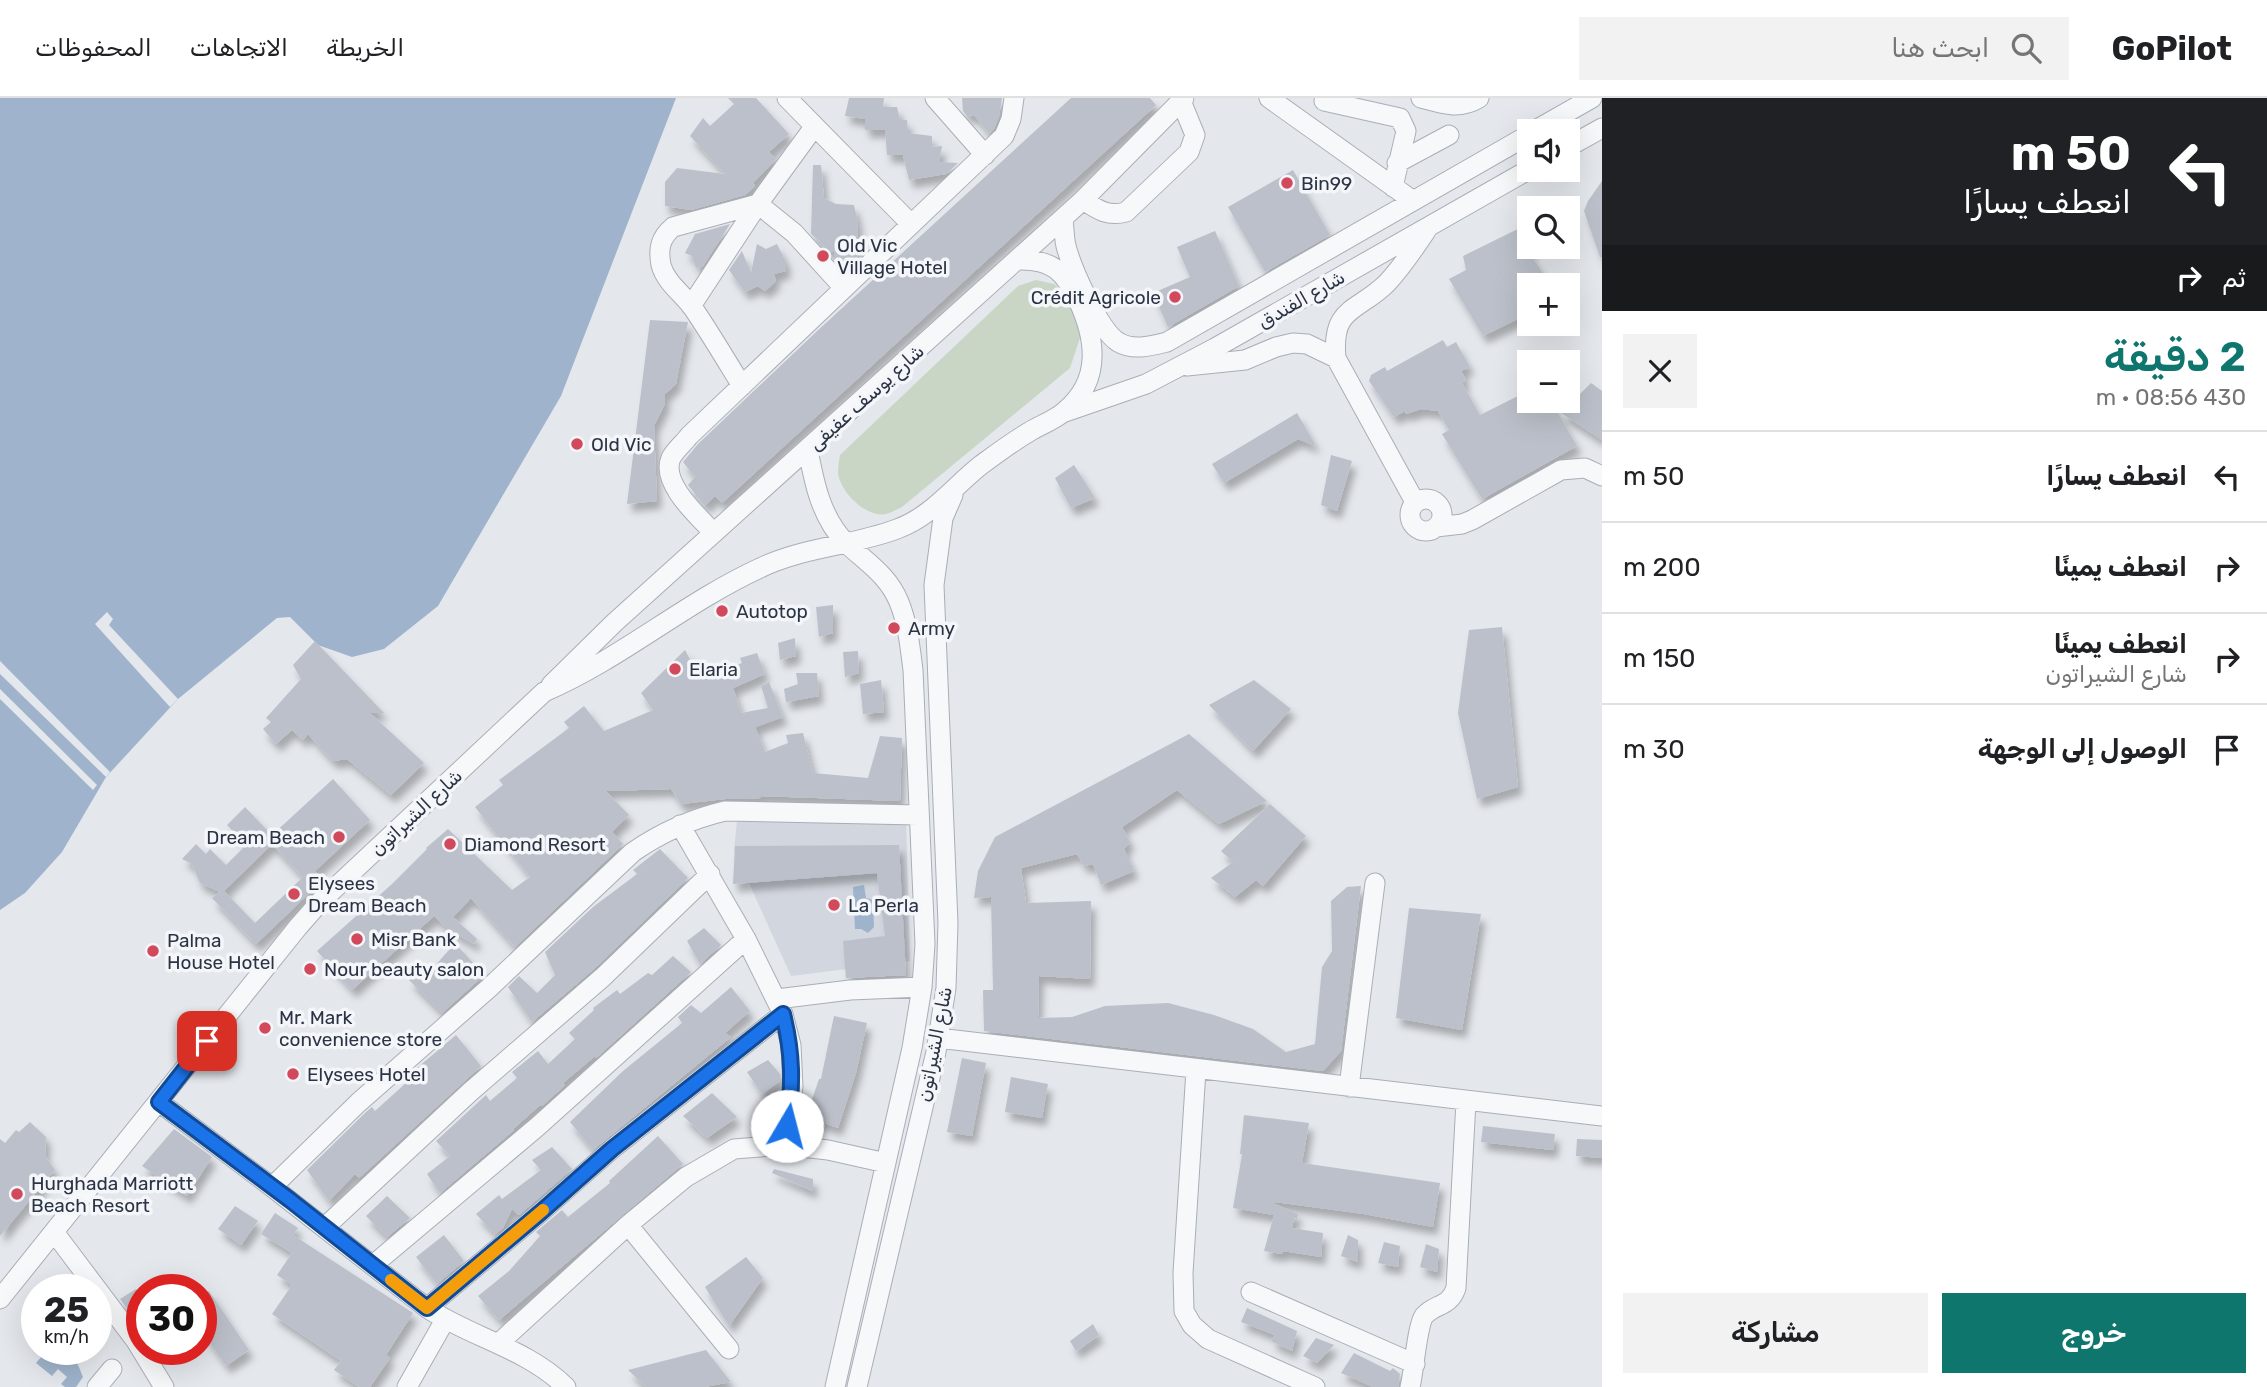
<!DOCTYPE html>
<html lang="ar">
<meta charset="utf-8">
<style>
:root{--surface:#fff;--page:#f2f2f2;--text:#202124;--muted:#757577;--line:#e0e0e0;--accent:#0f766e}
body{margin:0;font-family:Rubik,"Noto Naskh Arabic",sans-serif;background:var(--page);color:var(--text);direction:rtl;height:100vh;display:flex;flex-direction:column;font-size:26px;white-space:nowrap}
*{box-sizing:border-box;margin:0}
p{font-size:23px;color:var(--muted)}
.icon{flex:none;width:38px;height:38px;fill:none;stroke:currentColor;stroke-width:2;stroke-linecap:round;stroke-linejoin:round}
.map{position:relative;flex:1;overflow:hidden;direction:ltr}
.details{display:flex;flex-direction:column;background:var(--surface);width:665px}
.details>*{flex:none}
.guide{background:#202124;color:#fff;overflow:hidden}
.tools{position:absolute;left:1517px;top:21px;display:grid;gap:14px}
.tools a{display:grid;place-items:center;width:63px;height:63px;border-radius:0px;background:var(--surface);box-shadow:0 7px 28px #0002;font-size:35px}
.speed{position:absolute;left:21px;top:1176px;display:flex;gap:14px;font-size:35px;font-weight:700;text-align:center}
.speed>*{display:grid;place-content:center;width:91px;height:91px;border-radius:50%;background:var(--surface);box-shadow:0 7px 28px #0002;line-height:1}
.speed small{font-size:18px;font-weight:400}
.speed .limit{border:10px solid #d22;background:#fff;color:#111}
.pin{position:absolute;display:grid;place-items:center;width:60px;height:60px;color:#fff;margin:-30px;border-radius:14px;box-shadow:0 4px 10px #0006}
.me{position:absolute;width:77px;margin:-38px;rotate:8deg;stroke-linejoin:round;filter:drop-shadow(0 0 5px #0008)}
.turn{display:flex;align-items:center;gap:24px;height:147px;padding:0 21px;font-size:32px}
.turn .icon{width:91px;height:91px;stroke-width:2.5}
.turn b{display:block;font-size:49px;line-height:60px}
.then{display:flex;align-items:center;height:66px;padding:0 21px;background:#0003;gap:14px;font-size:26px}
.round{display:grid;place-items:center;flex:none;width:74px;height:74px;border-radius:0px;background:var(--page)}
.headline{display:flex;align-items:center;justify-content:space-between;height:119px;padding:0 21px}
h1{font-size:42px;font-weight:600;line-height:52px;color:var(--accent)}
.action{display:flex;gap:14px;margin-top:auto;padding:14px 21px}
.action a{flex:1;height:80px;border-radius:0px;background:var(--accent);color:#fff;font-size:28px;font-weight:600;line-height:80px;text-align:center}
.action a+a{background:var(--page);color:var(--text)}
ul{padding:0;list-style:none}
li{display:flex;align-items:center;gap:21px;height:91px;padding:0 21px;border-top:2px solid var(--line)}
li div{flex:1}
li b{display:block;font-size:26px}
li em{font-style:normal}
header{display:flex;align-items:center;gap:42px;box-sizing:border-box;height:98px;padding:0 35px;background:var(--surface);border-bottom:2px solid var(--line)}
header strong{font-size:33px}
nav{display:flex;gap:38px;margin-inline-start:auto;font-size:24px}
.search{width:490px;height:63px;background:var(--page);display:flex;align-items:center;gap:18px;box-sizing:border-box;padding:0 24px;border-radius:0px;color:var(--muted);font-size:26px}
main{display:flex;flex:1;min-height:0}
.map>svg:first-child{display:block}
.built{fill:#d2d6de}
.green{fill:#c9d6c5}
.water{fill:#9fb4cc}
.pier{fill:#e4e7ec}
.building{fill:#bbc0ca;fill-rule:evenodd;filter:url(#shadow)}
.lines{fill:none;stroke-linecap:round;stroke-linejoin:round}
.minor-casing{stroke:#a9aeb7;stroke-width:21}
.minor{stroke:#f7f8fa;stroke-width:19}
.route-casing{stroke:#114b97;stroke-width:18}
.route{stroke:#1a73e8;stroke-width:12}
.slow{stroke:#f59e0b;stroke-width:12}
.poi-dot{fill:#d1495b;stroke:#f4f6f9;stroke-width:2.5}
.labels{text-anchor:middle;stroke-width:7;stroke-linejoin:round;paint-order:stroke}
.poi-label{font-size:19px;fill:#2b3445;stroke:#f4f6f9;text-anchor:start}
.street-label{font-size:19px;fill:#2b3445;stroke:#f4f6f9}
</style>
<header>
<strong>GoPilot</strong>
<div class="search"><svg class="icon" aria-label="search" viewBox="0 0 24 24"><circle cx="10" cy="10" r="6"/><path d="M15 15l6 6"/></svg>ابحث هنا</div>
<nav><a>الخريطة</a><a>الاتجاهات</a><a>المحفوظات</a></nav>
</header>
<main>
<section class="details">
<div class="guide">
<div class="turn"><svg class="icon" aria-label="left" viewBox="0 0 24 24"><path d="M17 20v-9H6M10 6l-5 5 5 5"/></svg><div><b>50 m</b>انعطف يسارًا</div></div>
<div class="then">ثم<svg class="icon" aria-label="right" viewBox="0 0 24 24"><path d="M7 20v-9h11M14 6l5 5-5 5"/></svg></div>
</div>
<div class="headline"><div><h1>2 دقيقة</h1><p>430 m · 08:56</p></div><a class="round"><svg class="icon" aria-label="close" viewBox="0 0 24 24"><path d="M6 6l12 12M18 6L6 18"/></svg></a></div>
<ul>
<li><svg class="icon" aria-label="left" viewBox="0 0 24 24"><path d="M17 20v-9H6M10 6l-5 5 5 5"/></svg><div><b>انعطف يسارًا</b></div><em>50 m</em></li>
<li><svg class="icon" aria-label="right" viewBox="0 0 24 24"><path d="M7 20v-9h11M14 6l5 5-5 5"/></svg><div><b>انعطف يمينًا</b></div><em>200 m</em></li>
<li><svg class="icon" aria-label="right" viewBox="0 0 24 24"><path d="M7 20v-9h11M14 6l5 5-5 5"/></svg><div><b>انعطف يمينًا</b><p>شارع الشيراتون</p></div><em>150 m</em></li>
<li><svg class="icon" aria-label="arrive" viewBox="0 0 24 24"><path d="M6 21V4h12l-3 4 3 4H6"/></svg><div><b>الوصول إلى الوجهة</b></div><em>30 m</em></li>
</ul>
<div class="action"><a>خروج</a><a>مشاركة</a></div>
</section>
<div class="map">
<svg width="1602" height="1289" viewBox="0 0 1602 1289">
<defs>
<filter id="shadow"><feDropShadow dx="4.5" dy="8" stdDeviation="3.5" flood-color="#0004"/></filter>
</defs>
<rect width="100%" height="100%" fill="#e4e7ec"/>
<path class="built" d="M906 722 910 863 791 878 734 752 737 723Z"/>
<path class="green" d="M1036 182 1054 186 1065 195 1078 223 1080 240 1070 270 902 409C897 411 891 415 886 416 866 420 839 393 838 374 838 369 839 363 840 357L1018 188Z"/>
<path class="water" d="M0 0H676L561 298 438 508 384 551 352 559 318 547 290 519 277 520 178 601 106 679 62 754 25 795 0 812Z
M864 787 866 800 873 802 874 829 868 835 861 831H855L853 789Z
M48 1251C71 1251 75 1258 83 1279L76 1289H65L61 1286 67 1279 58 1271 52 1278 36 1265Z"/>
<path class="pier" d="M107 514 113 521 109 527 178 601 170 609 95 526Z
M0 563 110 674 106 679 0 576Z
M0 591 97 687 93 692 0 601Z"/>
<path class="building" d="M728 0H756L789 36 769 54 776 61 753 85 755 88 745 97 691 112 665 108V84L677 70 725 76 690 38 703 20 710 28 734 6Z
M849 0H884L883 9H897L900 22H907L908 35 932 38V49L942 48 939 64 958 65 946 76 909 82 903 57H887L885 32H865V21L845 18Z
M962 0H1002L999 18 994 31 989 35 974 17 967 18 963 13Z
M1071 0H1150L1156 7 722 405 715 398 705 408 688 387 695 379 683 364 698 346 815 235Z
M813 67H821L824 100 836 106 854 107 858 125 857 161 845 173 834 161V154L827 153 821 144 811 136Z
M1293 72 1330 137 1265 174 1228 109Z
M1602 83V159H1600L1584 113 1588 103Z
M1530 125V156L1546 180 1522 192 1530 209V215L1483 238 1449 181 1466 172 1463 158Z
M730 126 703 168 696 170 692 158 685 155 695 136Z
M1215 133 1239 188 1168 229 1153 195 1190 179 1177 149Z
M757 146 766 151 777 146 786 164V173L774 176 776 183 765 193 758 188 745 194 729 172 742 153 751 175Z
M650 222 688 224 676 286 665 296V306L654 328 657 403 627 406Z
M1443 242 1447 249 1456 244 1470 269 1461 273 1466 282 1462 285 1480 317 1530 292V303H1551L1577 348 1482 401 1442 336 1449 332 1438 313 1421 311 1406 316 1405 313 1394 319 1369 283 1371 277 1385 269 1387 273Z
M1591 285 1602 293V342L1561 315Z
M1297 315 1316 348 1298 341 1224 385 1212 366Z
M1331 357 1352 363 1337 413 1321 407Z
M1074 367 1095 400 1071 410 1055 380Z
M833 507V535L819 539 816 509Z
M1502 529 1518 689 1477 701 1458 615 1469 532Z
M795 540 796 558 780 562 778 545Z
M315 543 384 615H370L424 665 391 697 347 661 333 663 308 636 303 642 292 632 276 646 263 631 271 624 266 620 301 581 293 567Z
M685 552 700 580 742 565 740 560 757 555 765 576 733 590 741 615 768 610 761 588 769 584 783 619 755 629 765 654 788 645 786 637 803 635 813 675 868 680 880 638 902 640 900 703 760 698 761 700 725 701 681 706 671 691 606 693 629 717 612 734 623 746 515 849 471 800 453 819 477 841 474 846 448 831 434 818 352 892 317 853 392 786 427 751 426 750 448 731 512 792 530 779 475 709 503 687 499 682 569 630 564 624 584 608 604 633 653 612 641 595Z
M858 553 859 575 845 579 843 554Z
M796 575H817L819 598 786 604 784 591 798 586Z
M881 582 884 614 863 616 860 586Z
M1254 582 1291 611 1253 653 1209 607Z
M1189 636 1267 703 1219 726 1177 692 1122 729 1130 744 1124 751 1134 773 1101 787 1093 766 1084 768 1077 756 1021 770 1026 805 1091 803 1090 881 1039 878 1038 920 1072 919 1105 908 1168 905 1214 917 1253 931 1286 954 1315 946 1322 869 1332 853 1331 803 1347 789 1361 788 1341 953 1323 973 984 933 983 892H993L991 799 974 800 978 773 995 739Z
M333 681 370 722 315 773 323 782 256 846 212 800 220 794 200 785 192 766 182 761 196 746 206 756 210 751 226 767 246 747 227 727 245 709 272 737ZM272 746 303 779 255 825 224 793Z
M1270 706 1306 738 1263 788 1256 782 1235 799 1211 780 1233 764 1221 753Z
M899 747 906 877 846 880 843 843 885 838 877 775 733 786 735 748Z
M660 751 688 780 595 870 532 924 508 889 519 878 537 895 555 877 545 854 593 809 637 776 633 772Z
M1409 810 1481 816 1462 932 1396 920Z
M704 830 721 847 700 866 687 843Z
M455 845 484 877 442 915 409 882 430 867 433 870Z
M673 858 691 874 596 960 595 958 563 985 565 987 542 1008 540 1007 513 1031 514 1032 440 1095 427 1076 450 1058 436 1043 486 997 490 1003 517 980 512 974 538 953 548 966 575 941 569 935 594 912 593 910 617 892 620 896 648 875 652 877Z
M731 889 750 913 725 935 731 939 593 1052 570 1024 623 973 682 925 678 919 691 907 701 915Z
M834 918 867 925 856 975 838 1030 806 1019 819 981H821Z
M456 937 481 968 359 1080 355 1076 329 1103 307 1072 366 1014 372 1009 375 1013 407 984 404 981Z
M962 960 986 965 972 1038 947 1034Z
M768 962 780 976V983L762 996 747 974Z
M1011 979 1048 986 1042 1020 1005 1014Z
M712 995 737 1019 707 1040 683 1018Z
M1244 1017 1309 1025 1302 1065 1440 1085 1433 1129 1364 1116 1275 1104V1106L1298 1116 1297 1121 1294 1120 1292 1130 1323 1135 1321 1159 1283 1153 1282 1156 1264 1153 1274 1117 1233 1110 1242 1056H1240Z
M30 1024 46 1039 45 1058 55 1072 0 1138V1041L5 1045 16 1032 19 1034Z
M1483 1028 1555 1036 1553 1052 1481 1044Z
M174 1031 212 1059 187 1098 142 1068Z
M658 1038 683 1066 499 1222 478 1198 509 1173 540 1138 536 1134 562 1112 568 1119 579 1110 610 1085 609 1083Z
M1577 1041 1602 1042V1060L1576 1058Z
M552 1049 572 1071 519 1117 512 1111 503 1130 495 1136 476 1116 499 1097 502 1101 541 1072 532 1062Z
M774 1071 813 1081V1093L772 1075Z
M387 1098 410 1120 387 1139 366 1118Z
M235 1108 258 1123 241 1147 218 1131Z
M275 1115 298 1130 293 1137 413 1215 386 1257 390 1260 370 1289H359L334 1272 341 1263 272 1216 292 1187 277 1177 292 1155 261 1136Z
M444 1137 464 1163 437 1186 416 1159Z
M1348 1137 1358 1142V1164L1341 1158Z
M1384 1144 1400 1148 1398 1169 1378 1165Z
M1426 1146 1439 1151 1437 1174 1420 1169Z
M746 1159 763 1180 729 1228 705 1189Z
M136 1191 142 1198V1230L120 1201Z
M209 1193 249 1252 226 1268 201 1232V1198Z
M1247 1210 1297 1233 1292 1253 1271 1243 1275 1237 1241 1224Z
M1093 1226 1099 1237 1076 1253 1070 1243Z
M1316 1240 1334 1247 1317 1265 1303 1258Z
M706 1252 731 1284 704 1289H646L628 1272Z
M1354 1255 1390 1273 1393 1270 1400 1276 1398 1289H1373L1341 1275Z"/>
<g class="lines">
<defs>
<path id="minor" d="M787 0 911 126
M935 0 985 57
M1269 0 1412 102
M1421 0C1443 6 1459 12 1479 0
M1324 3 1400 20 1406 33 1393 89
M1534 33 1592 0
M1568 49 1602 30
M1397 65 1449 37
M1083 102C1098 112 1108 119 1126 114L1189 54 1195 37 1181 3
M758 106 794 135 844 190
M1063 120C1064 129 1064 139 1066 148 1072 171 1099 232 1118 244 1133 253 1151 248 1167 244L1530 36
M691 208 758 106 814 29
M1187 268 1245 262 1276 249 1293 245 1307 246 1336 260
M742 288C726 262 710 235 693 210 682 195 666 185 661 167 658 151 660 140 673 129L758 106
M1065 314 1146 286 1215 250 1530 71
M808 352C814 384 821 420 846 445 866 464 888 477 899 504 908 526 910 549 913 572L925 846 922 889 912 950 835 1289
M1410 417a16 16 0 1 1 32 0a16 16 0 1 1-32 0Z
M1415 404 1336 260C1331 208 1358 214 1387 185 1402 169 1414 151 1426 133
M1436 429 1462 426 1472 422 1561 372 1585 370 1602 378
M714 435C699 419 660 385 671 360 675 352 684 345 689 338L1004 38 1011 21 1014 0
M551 587 614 525 1083 102 1184 0
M680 727 746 841 783 916 791 947 793 989 784 1047
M777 901 850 892 922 889
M938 940 1602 1018
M1196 972 1183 1175 1184 1213 1192 1227 1208 1241 1315 1289
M1349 989 1375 785
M159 1004 272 1089 427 1210C472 1240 526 1250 566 1289
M272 1089 358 1005 489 890 633 754C662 734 691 721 725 713L918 717
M628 1127 729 1251
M325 1129 470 994 603 879 710 776
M54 1134 136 1243 164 1289
M373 1167 537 1029 746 841
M1251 1194 1415 1266
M0 1201 298 829 320 804 544 594C621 561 684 505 760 470 803 449 852 448 897 431 931 419 953 389 981 367 996 356 1012 344 1029 334 1040 327 1055 322 1065 313 1102 282 1096 241 1078 202 1064 173 1052 161 1018 162
M427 1210 541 1114 612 1051 783 916
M499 1245 628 1127 686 1079 734 1051 784 1047 828 1052 886 1065
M97 1289 112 1271
M407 1289 445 1222
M857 1289 936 954 946 890 948 825 934 487 943 420 953 397
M1410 1289C1414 1274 1417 1228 1424 1218 1435 1205 1449 1210 1456 1190L1466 1003"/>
</defs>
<use href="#minor" class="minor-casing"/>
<use href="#minor" class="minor"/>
</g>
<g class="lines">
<defs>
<path id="route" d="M207 943 159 1004 290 1102 427 1210 541 1114 612 1051 783 916C793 956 793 987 787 1028"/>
</defs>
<use href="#route" class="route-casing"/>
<use href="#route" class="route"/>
<path class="slow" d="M391 1182 427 1210 543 1112"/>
</g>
<g class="poi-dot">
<circle cx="1287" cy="85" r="7"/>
<circle cx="823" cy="158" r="7"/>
<circle cx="1175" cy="199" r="7"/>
<circle cx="577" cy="346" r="7"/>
<circle cx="722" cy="513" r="7"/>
<circle cx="894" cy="530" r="7"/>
<circle cx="675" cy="571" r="7"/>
<circle cx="339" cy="739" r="7"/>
<circle cx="450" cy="746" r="7"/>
<circle cx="294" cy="796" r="7"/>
<circle cx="834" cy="807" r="7"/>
<circle cx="357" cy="841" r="7"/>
<circle cx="153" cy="853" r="7"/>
<circle cx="310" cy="871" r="7"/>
<circle cx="265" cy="930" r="7"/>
<circle cx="293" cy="976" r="7"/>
<circle cx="17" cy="1096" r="7"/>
</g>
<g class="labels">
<g class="poi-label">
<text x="1301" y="92">Bin99</text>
<text x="837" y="154">Old Vic<tspan x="837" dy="22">Village Hotel</tspan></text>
<text x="1161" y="206" text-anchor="end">Crédit Agricole</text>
<text x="591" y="353">Old Vic</text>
<text x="736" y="520">Autotop</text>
<text x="908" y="537">Army</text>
<text x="689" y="578">Elaria</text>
<text x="325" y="746" text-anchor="end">Dream Beach</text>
<text x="464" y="753">Diamond Resort</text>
<text x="308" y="792">Elysees<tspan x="308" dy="22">Dream Beach</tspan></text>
<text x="848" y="814">La Perla</text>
<text x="371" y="848">Misr Bank</text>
<text x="167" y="849">Palma<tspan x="167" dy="22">House Hotel</tspan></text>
<text x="324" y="878">Nour beauty salon</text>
<text x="279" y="926">Mr. Mark<tspan x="279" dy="22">convenience store</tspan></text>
<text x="307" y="983">Elysees Hotel</text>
<text x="31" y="1092">Hurghada Marriott<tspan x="31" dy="22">Beach Resort</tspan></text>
</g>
<g class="street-label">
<text transform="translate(1301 201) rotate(-30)" y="7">شارع الفندق</text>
<text transform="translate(866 299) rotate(-42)" y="7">شارع يوسف عفيفى</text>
<text transform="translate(416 714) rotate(-43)" y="7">شارع الشيراتون</text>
<text transform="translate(934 946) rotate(-79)" y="7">شارع الشيراتون</text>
</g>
</g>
</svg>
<div class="tools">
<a><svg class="icon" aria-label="sound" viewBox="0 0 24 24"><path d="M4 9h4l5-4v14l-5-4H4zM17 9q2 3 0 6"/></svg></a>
<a><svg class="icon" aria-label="search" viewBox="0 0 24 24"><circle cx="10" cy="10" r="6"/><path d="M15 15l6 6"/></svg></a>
<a>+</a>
<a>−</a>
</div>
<div class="speed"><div>25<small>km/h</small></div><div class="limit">30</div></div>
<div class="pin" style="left:207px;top:943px;background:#d93025"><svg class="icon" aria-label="arrive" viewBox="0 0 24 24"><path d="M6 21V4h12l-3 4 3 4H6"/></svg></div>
<svg class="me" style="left:787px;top:1028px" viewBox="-20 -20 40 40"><circle r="19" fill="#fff"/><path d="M0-13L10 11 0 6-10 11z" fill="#1a73e8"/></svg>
</div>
</main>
